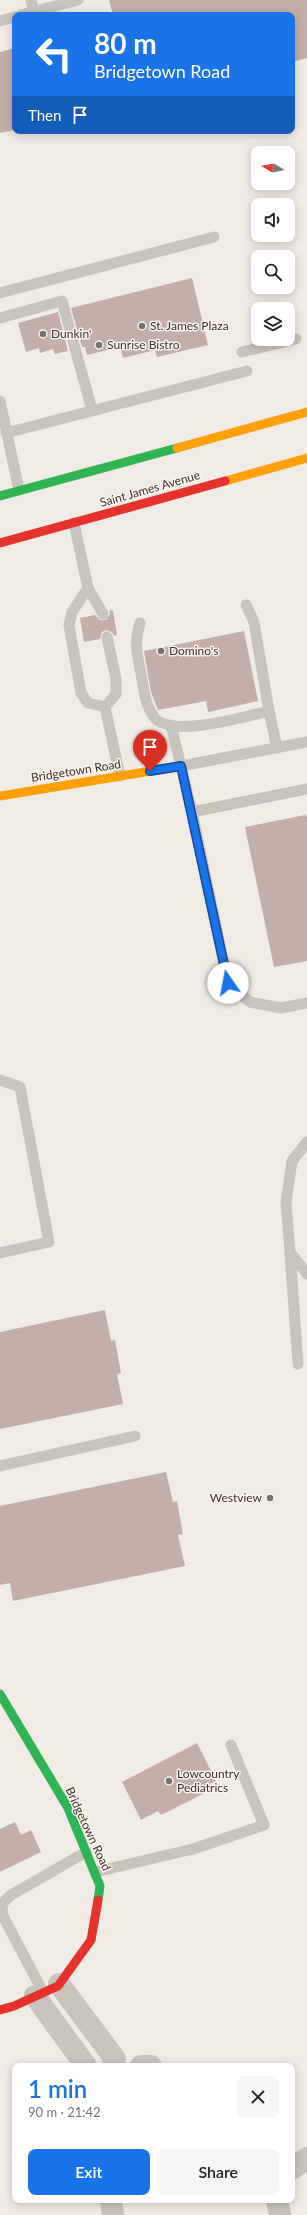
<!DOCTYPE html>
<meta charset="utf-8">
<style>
:root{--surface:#fff;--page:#f6f6f6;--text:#202124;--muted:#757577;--accent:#1a73e8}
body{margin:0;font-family:Lato,sans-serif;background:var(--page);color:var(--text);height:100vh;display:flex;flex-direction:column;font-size:15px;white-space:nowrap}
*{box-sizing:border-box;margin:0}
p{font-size:13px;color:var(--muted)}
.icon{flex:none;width:22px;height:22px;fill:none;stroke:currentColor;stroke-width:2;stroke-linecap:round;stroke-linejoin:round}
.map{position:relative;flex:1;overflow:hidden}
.drawer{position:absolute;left:12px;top:2063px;width:283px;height:140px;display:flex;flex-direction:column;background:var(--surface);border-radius:8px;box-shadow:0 2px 10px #0003}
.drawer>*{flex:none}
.guide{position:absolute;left:12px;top:12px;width:283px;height:122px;border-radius:8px;box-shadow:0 2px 10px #0003;background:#1a73e8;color:#fff;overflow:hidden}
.needle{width:26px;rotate:280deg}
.controls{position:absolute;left:251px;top:146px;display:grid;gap:8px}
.controls a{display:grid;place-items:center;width:44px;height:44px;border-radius:8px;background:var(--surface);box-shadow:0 2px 10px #0003;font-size:20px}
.pin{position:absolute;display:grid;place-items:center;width:34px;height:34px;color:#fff;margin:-41px -17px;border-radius:50% 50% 50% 0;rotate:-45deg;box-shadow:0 0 4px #0007}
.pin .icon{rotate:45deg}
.me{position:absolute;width:44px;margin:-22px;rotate:348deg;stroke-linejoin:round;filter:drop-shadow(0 0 3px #0008)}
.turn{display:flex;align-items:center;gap:14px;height:84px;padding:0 16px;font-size:18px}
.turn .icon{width:52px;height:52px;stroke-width:2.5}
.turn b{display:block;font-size:28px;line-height:34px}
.then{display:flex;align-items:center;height:38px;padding:0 16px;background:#0003;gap:8px;font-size:15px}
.round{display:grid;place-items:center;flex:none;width:42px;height:42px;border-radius:8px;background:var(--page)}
.summary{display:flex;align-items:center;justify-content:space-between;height:68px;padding:0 16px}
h1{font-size:24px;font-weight:600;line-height:30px;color:var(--accent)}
.primary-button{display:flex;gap:8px;margin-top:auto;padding:8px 16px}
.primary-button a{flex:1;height:46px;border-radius:8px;background:var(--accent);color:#fff;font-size:16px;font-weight:600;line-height:46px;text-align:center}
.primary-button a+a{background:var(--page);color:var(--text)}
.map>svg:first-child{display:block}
.building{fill:#c3afa7}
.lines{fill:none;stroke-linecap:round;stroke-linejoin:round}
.lane{stroke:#c9c3be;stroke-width:11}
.street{stroke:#c9c3be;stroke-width:22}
.fast{stroke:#30b455;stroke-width:9}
.slow{stroke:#ff9f0a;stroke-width:9}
.jam{stroke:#e5322d;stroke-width:9}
.route-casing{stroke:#114b97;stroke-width:10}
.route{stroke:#1a73e8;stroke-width:7}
.poi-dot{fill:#7a716c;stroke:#fbf5ee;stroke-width:1.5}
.labels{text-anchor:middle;stroke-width:3;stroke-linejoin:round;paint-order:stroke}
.poi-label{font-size:12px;fill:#3b302b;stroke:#fbf5ee;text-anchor:start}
.street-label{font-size:12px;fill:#3b302b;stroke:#fbf5ee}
</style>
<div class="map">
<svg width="307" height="2215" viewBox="0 0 307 2215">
<rect width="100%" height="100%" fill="#f0ebe5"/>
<path class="building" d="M109 0H307V58L292 62V15H113Z
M15 48V130L0 133V52Z
M192 278 208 345 157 357 155 350 123 358 120 347 87 355 85 347H82L71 308Z
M58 312 68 351 55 354 53 349 40 353 39 348 26 352 18 323Z
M109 610 113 611 117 635 114 636 112 632 106 630 102 632 100 639 84 642 80 618 95 615 100 620H106L110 614Z
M244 631 258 701 208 712 206 701 158 710 151 692 144 651Z
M305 815 307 817V961L274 967 245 827Z
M105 1310 111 1341 115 1340 121 1373 117 1374 123 1404 0 1429V1332Z
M166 1472 173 1502 177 1501 183 1534 178 1535 185 1566 13 1601 10 1583 0 1585V1506Z
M197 1743 216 1781 204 1787 207 1792 161 1815 158 1811 141 1820 122 1782Z
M15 1822 21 1835 31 1830 41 1852 0 1872V1829Z"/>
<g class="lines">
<path class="lane" d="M31 0 34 11
M21 15 78 0
M0 21 15 17
M0 293 214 237
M0 318 62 301 92 410
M242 352 296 339
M0 401 19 490
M6 433 247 371
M74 523 88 588 103 614
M88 588 72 612 69 625 81 693 88 703 105 707
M246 605 254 622 269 711
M140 623C133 645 138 657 142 679 144 692 146 706 154 717 171 739 246 716 269 711L277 748
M105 707 116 694V679L107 637
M105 707 120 776
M171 725 192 812 228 983 250 1002 281 1008 307 1003
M181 766 307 742
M192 812 307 789
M0 1080 20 1087 49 1242 0 1253
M307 1142 292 1161 286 1202 290 1252 307 1274
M290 1253 298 1364
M0 1466 135 1436
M95 1872 193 1849 264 1825 231 1745
M43 1992 4 1918C0 1907 2 1902 11 1895L86 1852"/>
<path class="street" d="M59 1984 115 2059 113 2066
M35 1996 86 2066
M141 2066H151
M292 2169 307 2158
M111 2200 113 2215
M277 2200 280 2215"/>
<path class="fast" d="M0 496 177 448
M0 1694 68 1808 100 1886 98 1900"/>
<path class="slow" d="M177 448 307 412
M225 481 307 458
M0 796 181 766"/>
<path class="jam" d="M0 543 225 481
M0 2010 14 2006 58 1986 91 1940 98 1900"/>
</g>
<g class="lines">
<defs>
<path id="route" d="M150 771 181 766 228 983"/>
</defs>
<use href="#route" class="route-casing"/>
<use href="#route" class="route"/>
</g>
<g class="poi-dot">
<circle cx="142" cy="326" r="4"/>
<circle cx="43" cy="334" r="4"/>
<circle cx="99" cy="345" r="4"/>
<circle cx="161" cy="651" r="4"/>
<circle cx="270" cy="1498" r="4"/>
<circle cx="169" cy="1781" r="4"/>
</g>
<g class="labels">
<g class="poi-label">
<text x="150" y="330">St. James Plaza</text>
<text x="51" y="338">Dunkin'</text>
<text x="107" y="349">Sunrise Bistro</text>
<text x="169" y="655">Domino's</text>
<text x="262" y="1502" text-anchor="end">Westview</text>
<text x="177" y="1778">Lowcountry<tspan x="177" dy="14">Pediatrics</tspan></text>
</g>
<g class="street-label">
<text transform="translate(150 489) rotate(-16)" y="4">Saint James Avenue</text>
<text transform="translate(76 771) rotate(-9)" y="4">Bridgetown Road</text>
<text transform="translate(88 1829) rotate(65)" y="4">Bridgetown Road</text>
</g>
</g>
</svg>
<div class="controls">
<a><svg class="needle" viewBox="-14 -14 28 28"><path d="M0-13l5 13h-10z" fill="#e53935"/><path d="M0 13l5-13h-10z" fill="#757577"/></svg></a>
<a><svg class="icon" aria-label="sound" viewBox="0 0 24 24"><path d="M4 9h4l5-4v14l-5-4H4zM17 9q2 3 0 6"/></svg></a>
<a><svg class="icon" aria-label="search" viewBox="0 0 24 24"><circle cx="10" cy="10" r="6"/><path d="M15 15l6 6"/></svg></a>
<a><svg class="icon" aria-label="layers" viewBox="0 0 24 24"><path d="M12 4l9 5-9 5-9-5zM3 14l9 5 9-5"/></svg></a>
</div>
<div class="pin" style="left:150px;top:771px;background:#d93025"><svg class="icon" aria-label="arrive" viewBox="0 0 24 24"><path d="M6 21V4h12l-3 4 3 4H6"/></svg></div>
<svg class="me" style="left:228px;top:983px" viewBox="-20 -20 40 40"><circle r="19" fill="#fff"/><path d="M0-13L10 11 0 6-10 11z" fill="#1a73e8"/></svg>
<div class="guide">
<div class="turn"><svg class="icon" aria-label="left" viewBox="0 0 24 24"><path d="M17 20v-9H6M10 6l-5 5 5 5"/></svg><div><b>80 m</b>Bridgetown Road</div></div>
<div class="then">Then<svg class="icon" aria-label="arrive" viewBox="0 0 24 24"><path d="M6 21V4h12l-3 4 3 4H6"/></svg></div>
</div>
<section class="drawer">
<div class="summary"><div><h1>1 min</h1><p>90 m · 21:42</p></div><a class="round"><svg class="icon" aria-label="close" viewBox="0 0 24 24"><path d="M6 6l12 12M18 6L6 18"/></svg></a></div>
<div class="primary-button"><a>Exit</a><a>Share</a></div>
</section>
</div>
